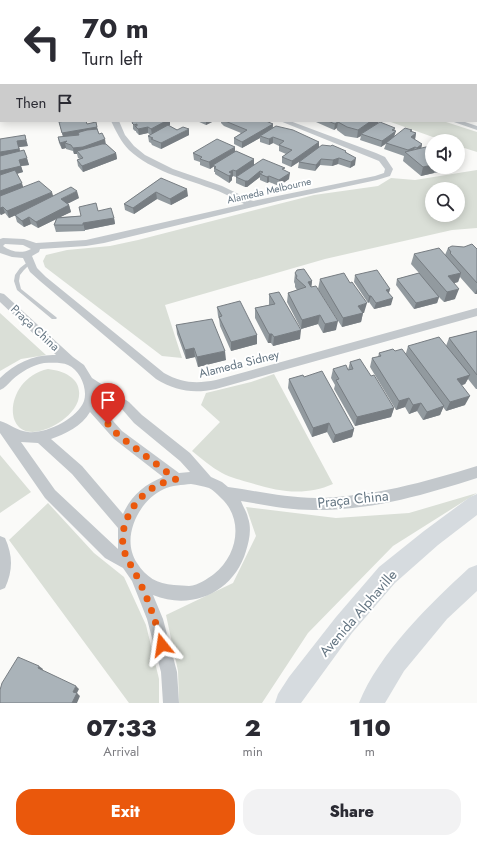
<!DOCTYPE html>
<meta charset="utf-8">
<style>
:root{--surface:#fff;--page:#f2f2f3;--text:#2b2b33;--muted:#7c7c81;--accent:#ea580c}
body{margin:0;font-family:Jost,sans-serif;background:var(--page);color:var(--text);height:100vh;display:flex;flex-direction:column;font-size:15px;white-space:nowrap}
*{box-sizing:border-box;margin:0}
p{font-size:13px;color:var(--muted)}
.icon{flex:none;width:22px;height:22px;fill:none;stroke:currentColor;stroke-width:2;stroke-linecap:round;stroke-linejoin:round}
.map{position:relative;height:703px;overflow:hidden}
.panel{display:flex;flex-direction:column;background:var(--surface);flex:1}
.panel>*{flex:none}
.banner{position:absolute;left:0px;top:0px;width:477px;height:122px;box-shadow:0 2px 10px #0003;background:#fff;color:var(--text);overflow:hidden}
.buttons{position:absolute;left:425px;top:134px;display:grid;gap:8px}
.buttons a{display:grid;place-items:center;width:40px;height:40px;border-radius:50%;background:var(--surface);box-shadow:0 2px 10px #0003;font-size:20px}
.pin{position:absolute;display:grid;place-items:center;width:34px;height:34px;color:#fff;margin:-41px -17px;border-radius:50% 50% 50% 0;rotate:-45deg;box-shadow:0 0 4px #0007}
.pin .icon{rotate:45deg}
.me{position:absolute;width:44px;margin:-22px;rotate:345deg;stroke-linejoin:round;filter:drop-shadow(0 0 3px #0008)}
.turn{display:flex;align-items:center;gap:14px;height:84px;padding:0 16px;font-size:18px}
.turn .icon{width:52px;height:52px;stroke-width:2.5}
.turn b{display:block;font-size:28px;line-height:34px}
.then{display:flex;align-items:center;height:38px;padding:0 16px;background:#0003;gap:8px;font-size:15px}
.eta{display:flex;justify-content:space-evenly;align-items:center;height:68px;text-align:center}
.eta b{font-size:24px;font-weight:800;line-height:28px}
.primary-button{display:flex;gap:8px;margin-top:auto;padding:8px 16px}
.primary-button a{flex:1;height:46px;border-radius:16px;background:var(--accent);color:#fff;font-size:16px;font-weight:800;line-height:46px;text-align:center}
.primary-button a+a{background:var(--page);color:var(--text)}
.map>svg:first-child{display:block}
.green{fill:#dadfd7;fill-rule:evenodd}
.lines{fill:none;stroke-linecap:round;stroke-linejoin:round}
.service{fill:#c3c8cc;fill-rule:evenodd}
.minor{fill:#c3c8cc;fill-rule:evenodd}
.secondary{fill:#d6dbdf;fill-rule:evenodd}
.wall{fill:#929a9f}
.shaded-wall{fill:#777d82}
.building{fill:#aab3b9;stroke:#777d82}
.route{stroke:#ea580c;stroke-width:7;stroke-dasharray:0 12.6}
.labels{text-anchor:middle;stroke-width:4;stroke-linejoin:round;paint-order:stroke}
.far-street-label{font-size:10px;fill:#657683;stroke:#fff}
.street-label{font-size:12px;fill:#657683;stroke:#fff}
.near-street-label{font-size:14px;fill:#657683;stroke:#fff}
</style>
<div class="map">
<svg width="477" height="703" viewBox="0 0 477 703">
<rect width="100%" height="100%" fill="#fafaf8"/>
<path class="green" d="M388 121H443L477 132V152L458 146V141H444Z
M477 170V228L452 230 325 259 165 305 182 358 162 356 45 267 43 261 46 255 67 250 110 246 138 240 314 195 378 186 391 178 415 180ZM432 189H458V215H432Z
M0 313 46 355 21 359 0 371Z
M48 369C66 371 84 380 78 401 74 412 64 420 55 425 0 455 0 379 48 369Z
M274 374 333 484C306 496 279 492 251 483 241 480 231 478 222 473 211 467 202 459 192 451L220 422 201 405 206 393 251 382Z
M0 455 31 492 0 513Z
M477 493 393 546 308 633 262 703H179L178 671 166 615 233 583 256 536 246 507 336 518 409 513Z
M48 503 94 553 124 577 146 625 159 679V703H129L9 540Z"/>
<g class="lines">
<path class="service" d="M29 261 31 263 24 270 20 275 19 281 21 289 56 317 57 318 56 319H52L17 290 14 281 15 275 20 268Z"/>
<path class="minor" d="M23 0H29L22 1Z
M191 0H199L200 1H192Z
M328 0H337L338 1H329Z
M357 0H364L356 1Z
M369 0H376L368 1Z
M0 10H1V14H0Z
M477 10V14L476 15V11Z
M476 38H477V42H476Z
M0 52H1L0 57Z
M476 83H477V88H476Z
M111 121H119L125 135 134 146 145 155 173 169 222 186 253 201 375 176 384 173 385 169 379 161 280 121H290L376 153 385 157 393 169 390 176 377 180 278 201 104 243 86 246 40 249 39 252 32 256 37 268 46 277 164 373C182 383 196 384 216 380L477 308V316L216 389C193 394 176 391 156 379L40 281 30 272 23 258 12 257 0 253V239L3 238 24 239 36 243 86 240 244 204C233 198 222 192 210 188 183 178 152 171 129 150 121 142 116 131 111 121ZM5 244 23 245 31 249C22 254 11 252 3 246Z
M451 121H462L477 126V130Z
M0 293 4 294 73 357 84 365 92 378 129 402 142 415 190 453 211 477 222 482 228 487C257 491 286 498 316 498 371 497 425 482 477 466V478C424 495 369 511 313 510 289 510 265 505 241 501 243 507 247 512 248 518 252 529 249 541 246 551 234 592 192 611 153 595L163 619 177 672 179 703H163L161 672 147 619 132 581 123 568 105 558 45 498 0 433V421C10 424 17 431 28 432 46 434 77 419 84 401 88 389 80 370 68 365 61 362 51 363 44 363 32 365 21 372 12 380 8 384 5 388 0 390V378C15 363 35 354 56 355L0 302ZM97 392 121 408 134 423 180 461 190 472 179 473 122 431 96 402ZM90 412 114 439 163 477C145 484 131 496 123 514L82 466 51 439C65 434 82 426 90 412ZM21 442 38 443 72 474 118 528V549L55 490ZM191 484C197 485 203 486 209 488 213 490 217 494 221 498 244 519 238 555 214 574 207 579 199 585 189 586 185 586 179 585 174 585 157 584 146 577 137 563 120 538 139 500 164 489 172 485 182 485 191 484Z
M0 536 5 538C13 556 13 570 5 588L0 590Z"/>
<path class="secondary" d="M477 494V515L438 545 395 583 352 633 301 703H275L278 694 289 677 336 617 379 567 424 531 470 497Z
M477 565V591L447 619 404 671 385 703H359C379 653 430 604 469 568Z"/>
</g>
<path class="wall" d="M219 0H257V1H219Z
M284 0H314V1H286Z
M385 0H426V1H384Z
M442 0H475L473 1H441Z
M477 22V35L476 34V23Z
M476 40H477V57H476Z
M476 60H477V79L476 78Z
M476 93H477V107L476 106Z
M62 121H86L87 124 97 127 99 134 105 139V144L116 153 117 159 83 172 78 166 77 160 80 159 78 158 77 154H74L73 151 66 149V148L62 149 59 143 58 137H63L59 122H62Z
M133 121H170V125L169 126 189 135 161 149 152 145 151 143 149 142 148 136 150 135 148 133 139 135 136 132V131H135L133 129Z
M197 121H214L206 125Z
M221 121H266L273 124V128L319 142V148L346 151V152L355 165 350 168 338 164 332 166 320 165 315 171 298 168 299 162 291 167 282 163V157L286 154 279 151V146L273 143 269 145 260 142V138L242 148 234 144V138L241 133 224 126 221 123Z
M316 121H379L378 123 395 131 394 136 412 130V132L416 133 415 140 422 144 421 148 432 167H457V168L441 172 434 173 421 176 403 161 404 156 384 149 386 144 381 147 360 140 361 136 357 138 345 136 337 130V128L334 130 316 122Z
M0 139 28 146 19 147 20 151 24 150 29 165 21 166 23 172 17 174 23 187 53 196 79 198 67 204 69 205 71 212 60 217 81 216 98 211 114 218 115 224 85 230V231L56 232 54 225 56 219 38 228 31 224 24 227 17 222 15 215 18 214 9 218 5 213 1 215 0 214Z
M235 151 254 159V165L284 170 289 179 279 186 269 182 267 183 260 180V177L247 187H245L236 183V177L233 176 232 177V180L229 183 215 174V172H214V166L210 169 200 165V162L194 160 193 153Z
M161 178 188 196 171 205 157 199 134 214 125 210 124 204Z
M448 248 477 249V294H475L460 277 458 282 454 283 455 299 444 302 439 297 437 303 414 309 396 285 397 279 419 273 411 264 414 254 445 255Z
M295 273 312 281 311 287 336 330 323 333 318 324 301 329 287 302 288 293 297 290 295 287V284L294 282Z
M355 275 390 289 389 293 391 305 374 309 369 302 368 303 354 282Z
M320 279 364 313H363L361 322 342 327 318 289Z
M269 294 300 339 273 346 271 343H268L255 318V308L269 305Z
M217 307 257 335V344L231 351 220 326 219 319 218 316Z
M176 325 226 360 198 367 195 357 186 359 177 334Z
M477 331V389H476L468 379 465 384 462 385 465 405 446 411 443 407 440 415 423 420 417 411 409 414 405 407 396 410 370 367 372 358 378 357 379 353 395 351 406 353 408 346H446L449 338Z
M350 362 371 376 394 408 391 417 355 426 334 389 335 385 331 378 333 369 348 370Z
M304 377 354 429 352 437 333 443 327 432 312 437 288 388 289 379Z"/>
<path class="shaded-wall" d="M0 0H5V1H1V3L0 4Z
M251 0H257V1H249Z
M408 0H413V1H408Z
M0 92H1V98H0Z
M166 121H170V125L152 135 151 129Z
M206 121H214L206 125Z
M371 121H379L378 123 361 134V136L357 138 358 130Z
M338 122 337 128 334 130 335 124Z
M273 124 272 130 260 136V138L242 148V142Z
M97 127 98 133 64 139 62 133Z
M148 127V133L139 135 138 129Z
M395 128 394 132 396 131 394 137 381 147 382 141 392 130Z
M189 129V135L161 149V143Z
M416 133 415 139 409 144 411 137Z
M25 135 28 146 19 147 21 155 0 159V152Z
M273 137V143L269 145V139Z
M105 139 106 145 77 151V154H74L73 148Z
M67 141 65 143 66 148 62 149 60 143Z
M319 142V148L291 167 292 161Z
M422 144 421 150 416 154 417 148Z
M235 147V153L210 169 209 162Z
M415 147 413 153H407L408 150Z
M116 153 117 159 83 172 82 166Z
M27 158 29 165 21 166 23 172 0 178V171L19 160Z
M339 158 338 164 332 166 333 160Z
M356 158 355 165 350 168 351 162Z
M254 159V165L236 177V171Z
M321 159 320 165 315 171 316 165Z
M432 165V167H435L434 173 421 176 423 167Z
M443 167H457V168L441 172Z
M233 170V176L232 177V180L229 183V172Z
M260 171V177L247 187H245V181Z
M290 173 289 179 279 186V180Z
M269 176V182L267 183V177Z
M22 183 24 190 0 198V191Z
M187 189 188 196 171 205 170 199Z
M77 191 79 198 63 206 61 199Z
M52 192 54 199 9 218 7 211Z
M156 192 157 199 134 214 133 208Z
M69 205 71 212 38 228 36 222Z
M3 207 5 213 1 215 0 213V208Z
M29 217 31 224 24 227 22 221Z
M114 218 115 224 85 230V231L83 223Z
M461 273 458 282 444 286 448 276Z
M312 281 311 290 308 282Z
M390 289 388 295 386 290Z
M459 289 455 299 444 302 447 292Z
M477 289V294H475Z
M369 296H371L369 302 368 303Z
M439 297 437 303 414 309 416 303Z
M393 298 391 305 374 309 376 303Z
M367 303 364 313H363L361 322 342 327 343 318 358 306Z
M320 315 318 324 301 329 302 320Z
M338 321 336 330 323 333 325 324Z
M301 330 300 339 273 346 274 337Z
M269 334H272L271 343H268Z
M257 335V344L231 351V342Z
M194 348 195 357 186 359 185 350Z
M225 351 226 360 198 367 197 357Z
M470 375 465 384 453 388 457 379Z
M470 396 465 405 446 411 450 402Z
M409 398 405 407 396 410 399 401Z
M421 403 417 411 409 414 413 405Z
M444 406 440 415 423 420 427 412Z
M394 408 391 417 355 426 357 417Z
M329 423 327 432 312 437 313 428Z
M354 429 352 437 333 443 335 435Z
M39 666 43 669 42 672 38 668Z
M76 686 79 689 77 693 80 696 77 703H72L73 692Z"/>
<path class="building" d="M145 0H165L162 1H146Z
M168 0H187L190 1H166Z
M234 0H251L249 1H232Z
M296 0H313L310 1H301Z
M386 0H399L404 1H389Z
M417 0H425L423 1Z
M442 0H456L460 1H441Z
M477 22V29H476V23Z
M476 60H477V65H476Z
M0 73H1V81H0Z
M1 83V92H0V84Z
M476 93H477V100H476Z
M66 121H86L87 124 96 122 97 127 62 133 59 122Z
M133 121H166L151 129 148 127 138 129 135 126H137V124L134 125 132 123Z
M225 121H266L273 124 242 142 234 138 247 130Z
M328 121H339L335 124Z
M339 121H371L358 130 347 127 338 122Z
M380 122 395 128 392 130 396 131 382 141 361 134Z
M168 125 177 130 183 127 189 129 161 143 151 139 153 138 148 136Z
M276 126 293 130 319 142 292 161 282 157 292 150 279 145 284 141 273 137 269 139 260 136Z
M405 128 412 130 410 131 416 133 411 137 422 144 417 148 415 147 408 150 386 143Z
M97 129 99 134 102 133 105 139 83 147 73 148 71 145 65 143 67 141 60 143 58 137 79 135 78 133 80 132 87 130Z
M25 135 26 140 17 141 19 149 0 152V139Z
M217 139 235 147 209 162 200 159 202 157 193 153Z
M102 144H106L116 153 82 166 77 160 83 158 77 151Z
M322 145 331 146 332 145 346 151 345 152 356 158 351 162 339 158 333 160 321 159 316 165 299 162Z
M430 146 432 148V165L423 167 405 152Z
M24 150 27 158 19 160 21 166 0 171V156Z
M236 151 254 159 236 171 233 170 229 172 232 174 229 176 214 168 216 167 213 165Z
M263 159 285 168 282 169 290 173 279 180 269 176 267 177 260 174 263 172 260 171 248 181H245L236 177Z
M15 170 22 183 0 191V175Z
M161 178 187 189 170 199 156 192 133 208 124 204Z
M39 181 52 192 7 211 3 207 0 208V196Z
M71 187 77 191 61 199 69 205 36 222 29 217 22 221 15 215Z
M96 203 98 211 111 208 114 218 83 223V225H54L57 218 81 216 79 207Z
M472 244 477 249V283L450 253 451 252 448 248 452 246 464 247Z
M439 248 461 273 448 276 459 289 447 292 414 254Z
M304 269 312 281 308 282 311 287 316 286 338 321 325 324 320 315 302 320 288 293 306 287 296 278 297 276 295 273 297 270Z
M377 270 390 289 386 290 393 298 376 303 371 296H369L355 275Z
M344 273 350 283 352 282 367 303 358 306 363 313 343 318 320 279Z
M419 273 439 297 416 303 397 279Z
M279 292 301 330 274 337 272 334H269L255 308 275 304 269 294Z
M240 301 257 335 231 342 219 317 222 316 217 307Z
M212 319 225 351 197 357 194 348 185 350 176 325Z
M477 331V375L449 338Z
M439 337 470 375 457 379 470 396 450 402 408 346Z
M393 349 395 351 402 349 444 406 427 412 421 403 413 405 409 398 399 401 372 358 381 356 379 353Z
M360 359 371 376 374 375 394 408 357 417 336 380 339 379 333 369 346 365 348 370 353 369 350 362Z
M322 371 354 429 335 435 329 423 313 428 289 379 303 375 304 377Z
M18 657 39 666 38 668 76 686 73 692 77 693 72 703H0V690L2 683Z"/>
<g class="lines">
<path class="route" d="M108 424 118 435 176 479C170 481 163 482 158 485 137 495 120 521 123 545 125 560 133 566 138 579 149 600 156 623 162 645"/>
</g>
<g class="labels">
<g class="far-street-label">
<text transform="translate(269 190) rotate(-13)" y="4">Alameda Melbourne</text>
</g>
<g class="street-label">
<text transform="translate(35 328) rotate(43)" y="4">Praça China</text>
<text transform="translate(239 364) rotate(-14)" y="4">Alameda Sidney</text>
</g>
<g class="near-street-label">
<text transform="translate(353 499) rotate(-6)" y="5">Praça China</text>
<text transform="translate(358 613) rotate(-49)" y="5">Avenida Alphaville</text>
</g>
</g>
</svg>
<div class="buttons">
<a><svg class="icon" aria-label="sound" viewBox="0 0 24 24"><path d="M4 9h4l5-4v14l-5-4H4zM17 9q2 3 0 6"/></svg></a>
<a><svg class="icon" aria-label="search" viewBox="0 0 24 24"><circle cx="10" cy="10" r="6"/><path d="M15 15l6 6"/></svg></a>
</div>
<div class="pin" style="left:108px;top:424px;background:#d93025"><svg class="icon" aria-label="arrive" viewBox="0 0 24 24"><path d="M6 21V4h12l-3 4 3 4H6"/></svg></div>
<svg class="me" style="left:162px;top:645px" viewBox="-20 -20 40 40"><path d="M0-17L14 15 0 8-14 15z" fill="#ea580c" stroke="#fff" stroke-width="4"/></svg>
<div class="banner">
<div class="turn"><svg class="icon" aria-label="left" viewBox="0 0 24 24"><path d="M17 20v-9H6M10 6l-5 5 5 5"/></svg><div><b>70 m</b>Turn left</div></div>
<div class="then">Then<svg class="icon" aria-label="arrive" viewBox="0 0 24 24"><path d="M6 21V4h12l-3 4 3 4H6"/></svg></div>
</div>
</div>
<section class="panel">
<div class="eta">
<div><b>07:33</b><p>Arrival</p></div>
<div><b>2</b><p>min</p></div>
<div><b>110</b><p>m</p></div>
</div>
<div class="primary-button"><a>Exit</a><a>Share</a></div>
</section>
